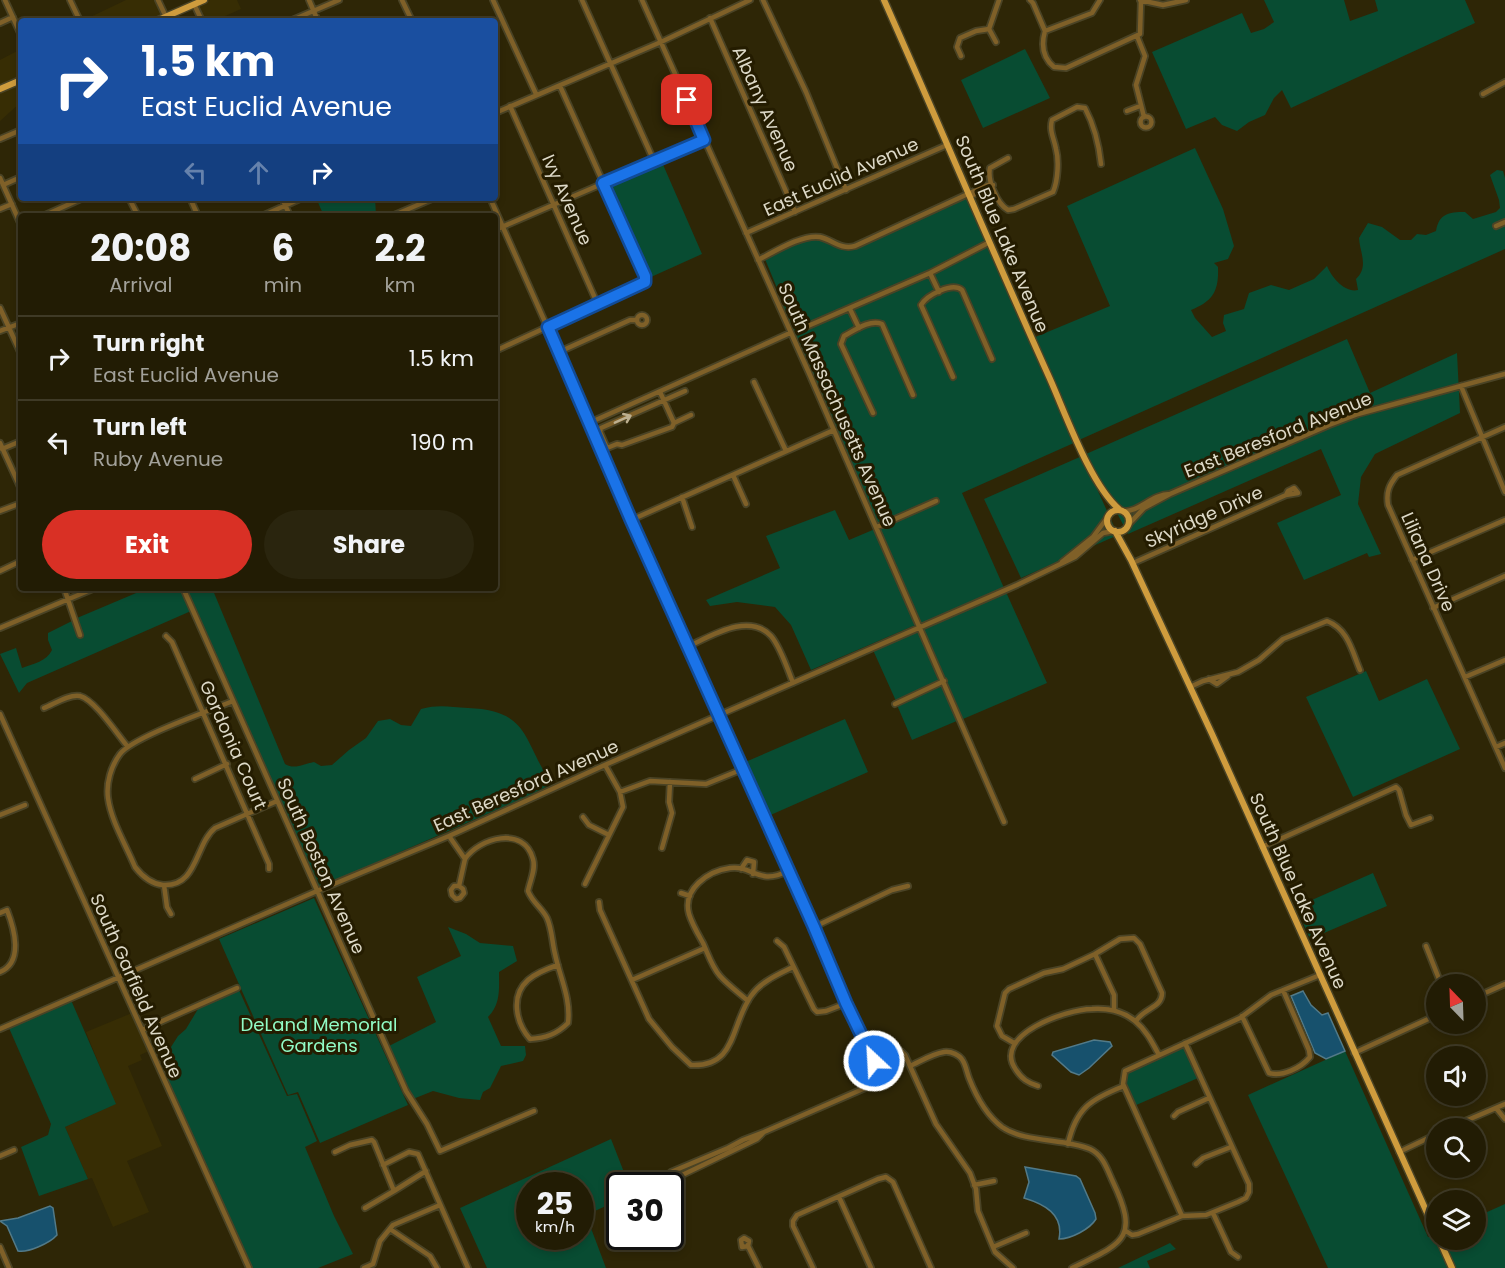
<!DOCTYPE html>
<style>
:root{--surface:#221c04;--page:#2a250e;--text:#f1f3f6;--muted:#a2a19a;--line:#3f3a26;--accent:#d93025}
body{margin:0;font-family:Poppins,sans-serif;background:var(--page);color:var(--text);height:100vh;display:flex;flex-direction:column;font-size:22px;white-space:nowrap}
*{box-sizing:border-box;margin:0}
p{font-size:20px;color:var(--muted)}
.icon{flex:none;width:33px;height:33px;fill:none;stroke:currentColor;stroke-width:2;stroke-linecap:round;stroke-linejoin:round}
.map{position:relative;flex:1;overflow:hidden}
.side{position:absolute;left:18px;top:213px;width:480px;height:378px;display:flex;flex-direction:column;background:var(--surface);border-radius:6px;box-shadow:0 3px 9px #0003,0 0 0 2px var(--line)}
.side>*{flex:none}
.top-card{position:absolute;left:18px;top:18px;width:480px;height:183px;border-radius:6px;box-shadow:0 3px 9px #0003,0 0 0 2px var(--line);background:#1a4fa0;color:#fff;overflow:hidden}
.needle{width:39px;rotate:337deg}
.tools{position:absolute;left:1426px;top:974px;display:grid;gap:12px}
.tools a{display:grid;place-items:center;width:60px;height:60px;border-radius:50%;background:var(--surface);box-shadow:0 3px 9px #0003,0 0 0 2px var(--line);font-size:30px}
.speed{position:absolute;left:516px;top:1172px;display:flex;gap:12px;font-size:30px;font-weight:700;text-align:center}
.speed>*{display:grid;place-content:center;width:78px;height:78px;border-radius:50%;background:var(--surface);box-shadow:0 3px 9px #0003,0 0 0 2px var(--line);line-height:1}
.speed small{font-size:15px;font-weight:400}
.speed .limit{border:3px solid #111;border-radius:9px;background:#fff;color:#111}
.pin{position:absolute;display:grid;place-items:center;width:51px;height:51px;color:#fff;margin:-26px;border-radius:12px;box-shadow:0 3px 9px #0006}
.me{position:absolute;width:66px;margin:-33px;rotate:335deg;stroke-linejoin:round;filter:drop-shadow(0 0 4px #0008)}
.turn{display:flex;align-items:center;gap:21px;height:126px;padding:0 24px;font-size:27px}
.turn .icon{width:78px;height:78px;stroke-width:2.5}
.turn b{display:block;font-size:42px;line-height:51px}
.lanes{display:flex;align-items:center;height:57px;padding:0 24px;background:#0003;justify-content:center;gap:30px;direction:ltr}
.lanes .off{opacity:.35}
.eta{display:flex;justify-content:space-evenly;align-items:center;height:102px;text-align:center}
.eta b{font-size:36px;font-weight:700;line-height:42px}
.button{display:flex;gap:12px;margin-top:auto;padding:12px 24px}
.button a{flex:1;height:69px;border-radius:36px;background:var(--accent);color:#fff;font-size:24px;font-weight:700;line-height:69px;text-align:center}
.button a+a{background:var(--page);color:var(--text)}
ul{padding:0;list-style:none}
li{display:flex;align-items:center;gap:18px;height:84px;padding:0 24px;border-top:2px solid var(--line)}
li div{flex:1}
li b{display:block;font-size:22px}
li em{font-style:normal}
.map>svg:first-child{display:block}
.built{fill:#372d04}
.green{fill:#084c32;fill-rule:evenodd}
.water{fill:#17516d;stroke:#527a88;stroke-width:1.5}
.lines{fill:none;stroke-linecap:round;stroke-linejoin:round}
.minor-casing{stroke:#4a4325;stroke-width:8}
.major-casing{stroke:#4a4325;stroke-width:9}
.minor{stroke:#7f6028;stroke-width:4.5}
.major{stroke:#cf9c3d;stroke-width:6}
.oneway{stroke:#bcaf8f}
.route-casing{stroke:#114b97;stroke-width:15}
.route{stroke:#1a73e8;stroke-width:10}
.labels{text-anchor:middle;stroke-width:6;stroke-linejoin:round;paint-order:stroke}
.street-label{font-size:18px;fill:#ddd9c7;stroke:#241c00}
.park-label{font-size:18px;fill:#91fbc6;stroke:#241c00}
</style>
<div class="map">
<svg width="1505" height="1268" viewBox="0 0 1505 1268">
<rect width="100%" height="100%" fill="#2e2606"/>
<path class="built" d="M126 0H156L163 16 151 21H82Z
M210 0H237L241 9 214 21H204L197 6Z
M21 49V78L0 87V60Z
M21 82V102L0 121V91Z
M132 1013 149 1051 140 1055 142 1060 128 1066 162 1146 127 1161 149 1212 113 1227 92 1178 88 1179 65 1127 115 1104 86 1032Z"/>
<path class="green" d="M1264 0H1344L1350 21 1378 11 1375 0H1465L1475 23 1291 108 1282 90 1274 98 1265 115 1249 122 1237 131 1222 125 1215 117 1186 129 1152 52 1242 13 1251 33 1264 29 1274 22Z
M1025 49 1050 98 983 128 961 80Z
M1195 148 1223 209 1234 246 1228 259 1214 263 1218 267C1219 291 1213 301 1191 310L1195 318 1212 337 1226 331 1223 323 1224 315 1244 309 1249 293 1271 285 1289 290 1314 279 1327 266C1332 278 1345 293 1358 290L1356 279C1369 267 1360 253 1359 238L1368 223 1382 227 1400 240H1411L1417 234 1426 235 1436 231C1439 214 1448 212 1465 212L1473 219 1496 212 1500 208 1499 200 1490 175 1497 170 1503 171 1505 178V249L1079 440 1033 338 1110 306 1067 206Z
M661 160 702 254 651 277 609 182Z
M316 198H375L376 215 324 216Z
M967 198 985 242 929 271 799 328 801 332 849 311 857 327 842 335 840 345 872 415 875 414 843 344 845 338C856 332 869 323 880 326L912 397 916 396 883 324 877 320 860 325 852 310 929 275 937 291 925 296 919 305 952 379 956 378 923 305C931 296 943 293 954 288L960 291 991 362 994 361 964 289C956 282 949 286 940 289L933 274 987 246 1076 442 962 493 1004 588 922 624 879 528 939 502 937 498 878 524 781 307 784 305 765 259C780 252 802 236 819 240 833 243 841 252 856 248Z
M1347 339 1370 393 1457 353 1460 413 1375 454 1361 477 1358 504 1381 554 1369 557 1367 553 1304 580 1277 523 1341 495 1321 449 1128 534 1086 454Z
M1082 456 1118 535 1021 578 984 499Z
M835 510 849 540 875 529 918 624 811 670 791 625 775 607 737 602 710 606 706 600 780 568 766 536Z
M148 588H181L191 611 27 683 19 693 0 654 16 648 22 668C33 664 47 661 52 650L48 640V633L74 620 79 637H82L77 618Z
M185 588H212L285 764C295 770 303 764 314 762L321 766 332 765 349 750 366 738 378 721 390 719 401 725 411 726 421 709C439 704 450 707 468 708 531 710 523 743 552 784L526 797 318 888 196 609 194 610Z
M1006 592 1047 683 963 719 923 628Z
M920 630 942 680 896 701 873 650Z
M1366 671 1379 701 1427 679 1460 749 1353 797 1306 697Z
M943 684 959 720 912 740 897 705Z
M845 719 868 772 766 817 743 763Z
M1373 873 1387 906 1310 939 1296 907Z
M314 898 408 1105 320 1143 298 1092 288 1095 219 939Z
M448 927 466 934 480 943 513 946 517 961 499 972C499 988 501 1004 488 1017L501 1046H525L526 1055 523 1061 501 1066 490 1088 483 1092 480 1100 459 1098 433 1091 413 1099 389 1046 436 1022 417 977 461 956Z
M239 990 287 1096 297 1094 317 1141 305 1147 334 1216 353 1254 318 1268H251L167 1079 176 1074 171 1047 178 1036 186 1029 198 1009Z
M71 1000 116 1104 65 1127 88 1179 39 1196 21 1147 48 1135 51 1124 9 1028Z
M1183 1048 1186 1051 1198 1078 1134 1106 1125 1083 1128 1073Z
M1345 1051 1428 1237 1435 1235 1450 1268H1328L1248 1095Z
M611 1139 629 1185H620L619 1200 586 1215 606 1268H487L460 1208ZM530 1185H580V1236H530Z
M1505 1204V1268H1454L1441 1239H1476V1217Z
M1170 1243 1176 1249 1147 1261 1150 1268H1118Z"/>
<path class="water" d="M1303 991 1311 1005 1322 1015 1328 1013 1345 1051 1326 1059 1315 1053 1291 996Z
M1094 1040 1110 1042 1112 1046 1089 1068 1079 1075 1071 1072 1052 1055 1053 1052Z
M1025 1167 1076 1176 1080 1179 1095 1213 1096 1219C1090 1229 1071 1239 1059 1239 1064 1214 1044 1204 1024 1198L1029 1182Z
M50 1206 53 1208 57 1235C50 1243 28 1253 18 1251L7 1226 0 1221 18 1218Z"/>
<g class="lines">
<defs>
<path id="minor" d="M5 0 21 35
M70 0 80 21
M158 0 166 17
M309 0 318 21
M402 0 412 21
M493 0 536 94
M582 0 654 161
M642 0 809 373 1004 822
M763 0 806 92 846 190
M1030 0 1033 3 1045 31 1092 13 1100 0
M1140 0 1163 5 1186 0
M194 4 202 21
M710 18 795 212
M290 21 339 0
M0 23 13 17
M1045 31C1041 45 1043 58 1054 67L1066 68 1140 34 1141 0
M1137 36 1145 56 1136 85 1144 117
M996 42 989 29 999 0
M961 56 957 47 960 38 976 31 989 29
M1483 94 1505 82
M510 106 598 305
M1127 111 1140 106
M495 113 661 42 750 0
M1140.5 122a5.5 5.5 0 1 1 11 0a5.5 5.5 0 1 1-11 0Z
M0 139 21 130
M1008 158 990 168C987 180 997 204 1008 210L1014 209 1053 192C1058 181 1059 160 1056 149 1054 138 1049 131 1052 120L1077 107 1085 108C1094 125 1099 145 1101 164
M0 178 21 225
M3 185 21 177
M969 195 971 196 991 186
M129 198 138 216
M190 198 198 216
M282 198 290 216
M490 198 847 1003C859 1027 877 1054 879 1082L764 1132 743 1140 728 1148 671 1172 660 1181 650 1185
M0 209 12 204
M43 216 83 198
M262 216 302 198
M392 216 434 198
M1496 226 1505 222
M495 230 704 140
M746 233 947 145
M758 260C774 252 802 234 820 237 833 240 840 250 855 246L970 193 988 185H993
M930 273 939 292
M0 308 21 354
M850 309 859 328
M637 320a5 5 0 1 1 10 0a5 5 0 1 1-10 0Z
M801 329 930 273 988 243
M0 331 21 323
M495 351 645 282V276L560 86
M559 352 630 320H637
M953 377 921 305C927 295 952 282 962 290L992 359
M754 382 786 451
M1461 386 1505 492
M660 392 674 423
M873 413 841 344 844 336C855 330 870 319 882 324L913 395
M589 423 790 333
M1505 427 1397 475C1389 485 1386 492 1388 505L1505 768
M0 443 21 489
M607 448 600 432 601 428 685 391
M607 448 617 444 622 445 672 427 674 423 691 415
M2 449 21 441
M733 475 746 504
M682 497 692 527
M0 511 21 503
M1123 511C1138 513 1152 494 1170 494
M631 520 834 430
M1128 525 1144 508 1170 494 1329 425 1358 414 1505 374
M877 527 936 501
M1412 560 1505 520
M1062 562 1093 537 1107 518
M1133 563 1286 495 1298 493 1294 488 1288 491 1286 495
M0 571 21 561
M64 588 80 635
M183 588 406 1091 427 1124 440 1151 534 1111
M1433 608 1505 576
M0 628 95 588
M166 636 172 642 269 864V869
M689 646C711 636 749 612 771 636 780 646 788 670 793 683
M1465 677 1505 660
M1209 679 1217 684 1228 676
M1190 687 1203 681 1238 672 1259 660 1283 639 1327 621C1348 629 1352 651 1360 670
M233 701C209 711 133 737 120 754 111 766 106 783 108 798 111 821 126 845 135 867 142 876 151 884 163 885 198 887 195 844 215 828L277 801
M895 704 944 681
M44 708C54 704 69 694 80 696 95 700 117 734 128 747
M0 714 249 1268
M1496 747 1505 743
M195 779 227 764
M620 792 650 781 706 784 743 769
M0 815 25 805
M583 817 589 825 609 835
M449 836 465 859 459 886 463 889 464 893 460 898 456 899 452 895 451 890 454 886H459
M1262 847 1396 787 1399 790 1406 815 1411 825 1430 818
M662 848 672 813 669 802 670 782
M465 859C479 838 524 825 533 859 536 870 530 880 528 891 532 902 542 908 547 918 552 929 552 942 555 954 560 978 571 998 568 1023 557 1034 546 1038 530 1039 516 1023 510 996 528 980 536 973 549 968 558 965
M741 869 747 860 754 862 753 874
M585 884 623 807 620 792 605 765
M164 885 167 907 171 914
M681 893 690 896
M599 902 600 910 649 1019 672 1047 691 1065C737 1067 730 1026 751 996 760 982 779 974 793 967
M0 913 7 910C14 928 24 962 0 972
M814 927 892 890 908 886
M777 941 784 947 814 1009 817 1012 826 1011 847 1003
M1426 946 1441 984
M1095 954 1114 995V1010
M632 980 705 948
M1476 997 1505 984
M748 1001C739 993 728 985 720 976 712 967 708 954 703 943 698 934 692 924 689 914 682 889 708 871 730 868 753 865 758 886 788 871
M1242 1016 1269 1073C1282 1077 1301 1068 1310 1057L1309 1050 1283 990
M0 1029 317 891 449 836 607 764 1017 585 1075 557 1103 533 1113 531
M142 1030 237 988
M1014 1043 1002 1036 997 1026 1005 993 1009 989 1044 973 1063 969 1095 954 1120 939 1134 938 1140 944 1162 993C1162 1008 1144 1008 1136 1021
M1354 1053 1437 1015
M872 1054C884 1048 894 1042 905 1055L936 1124 970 1173 976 1189 978 1211 995 1252 1013 1268
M910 1066C921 1061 932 1054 944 1052 951 1051 960 1055 963 1061 966 1066 967 1073 969 1078 976 1096 986 1115 1002 1127 1025 1143 1064 1138 1090 1149 1103 1155 1107 1169 1113 1182 1140 1239 1123 1243 1072 1268
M1038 1086C1028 1083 1022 1079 1016 1070 991 1035 1067 1009 1092 1009 1107 1008 1123 1011 1135 1021 1146 1030 1152 1042 1159 1055
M1496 1108 1505 1119
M1174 1116 1178 1112 1209 1098
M1449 1128 1505 1104
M1068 1144C1076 1108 1091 1099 1124 1086
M335 1152 350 1145 372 1140 374 1142 394 1191 365 1208
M1399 1152 1437 1134
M0 1156 14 1150
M1196 1164 1203 1158 1231 1147
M383 1165 409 1152 418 1154 468 1268
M660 1181 665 1182 676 1178 757 1139 763 1133
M974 1185 994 1181
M394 1191 426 1171
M839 1197 871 1268
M1213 1213 1231 1252 1238 1257
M1182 1216 1123 1084 1125 1071 1240 1018 1271 995 1320 975
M390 1229 430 1256 437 1268
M1126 1231 1132 1235 1138 1234 1182 1216 1206 1215 1238 1202 1246 1198 1249 1192V1184L1185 1043
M748 1246 742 1247 741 1240 744 1238 749 1241 748 1246 759 1268
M0 1247 9 1268
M993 1247 1026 1233
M364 1268 373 1264 380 1241 393 1225 440 1205
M813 1268 793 1226V1221L797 1215 878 1179 886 1177 893 1182 931 1268"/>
<path id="major" d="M884 0C940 126 993 253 1050 379 1066 415 1091 486 1120 510
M156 21 204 0
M0 89 21 80
M1107 521a11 11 0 1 1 22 0a11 11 0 1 1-22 0Z
M1115 531 1131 560 1212 734 1437 1235
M1439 1239 1452 1268"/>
</defs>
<use href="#minor" class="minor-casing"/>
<use href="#major" class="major-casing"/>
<use href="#minor" class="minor"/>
<use href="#major" class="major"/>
</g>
<defs><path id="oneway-shaft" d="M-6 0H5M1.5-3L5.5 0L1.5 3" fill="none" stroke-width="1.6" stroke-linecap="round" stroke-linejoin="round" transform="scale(1.5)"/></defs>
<use class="oneway" href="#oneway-shaft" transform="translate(623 419) rotate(-24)"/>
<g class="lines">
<defs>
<path id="route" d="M687 100 704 140 603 183 645 276V282L548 327 631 520 814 927 846 1003 874 1061"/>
</defs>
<use href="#route" class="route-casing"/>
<use href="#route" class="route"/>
</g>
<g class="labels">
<g class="street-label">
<text transform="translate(765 109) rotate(66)" y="6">Albany Avenue</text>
<text transform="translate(841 177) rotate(-24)" y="6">East Euclid Avenue</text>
<text transform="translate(567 200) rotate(66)" y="6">Ivy Avenue</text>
<text transform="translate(1002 234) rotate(67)" y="6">South Blue Lake Avenue</text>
<text transform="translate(837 405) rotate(66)" y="6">South Massachusetts Avenue</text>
<text transform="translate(1278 435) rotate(-22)" y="6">East Beresford Avenue</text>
<text transform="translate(1204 517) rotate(-24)" y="6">Skyridge Drive</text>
<text transform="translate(1428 562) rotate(66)" y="6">Liliana Drive</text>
<text transform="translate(233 745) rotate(66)" y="6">Gordonia Court</text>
<text transform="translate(526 786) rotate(-24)" y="6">East Beresford Avenue</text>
<text transform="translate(321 866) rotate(66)" y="6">South Boston Avenue</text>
<text transform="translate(1298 891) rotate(66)" y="6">South Blue Lake Avenue</text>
<text transform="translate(136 986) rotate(66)" y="6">South Garfield Avenue</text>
</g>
<g class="park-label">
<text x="319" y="1031">DeLand Memorial<tspan x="319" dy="21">Gardens</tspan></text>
</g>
</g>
</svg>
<div class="tools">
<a><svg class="needle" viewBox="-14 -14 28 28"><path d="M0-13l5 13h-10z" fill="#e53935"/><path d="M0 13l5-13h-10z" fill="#a2a19a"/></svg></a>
<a><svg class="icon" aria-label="sound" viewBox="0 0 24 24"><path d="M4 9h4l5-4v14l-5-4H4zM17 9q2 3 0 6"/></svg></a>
<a><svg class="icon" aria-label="search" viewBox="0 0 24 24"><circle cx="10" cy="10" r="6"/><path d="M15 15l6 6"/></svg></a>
<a><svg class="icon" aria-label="layers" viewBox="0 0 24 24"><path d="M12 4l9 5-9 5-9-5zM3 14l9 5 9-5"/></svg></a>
</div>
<div class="speed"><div>25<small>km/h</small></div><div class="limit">30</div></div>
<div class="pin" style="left:687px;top:100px;background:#d93025"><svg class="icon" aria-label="arrive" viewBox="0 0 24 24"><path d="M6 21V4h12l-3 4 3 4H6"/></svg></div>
<svg class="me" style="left:874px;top:1061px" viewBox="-20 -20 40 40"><circle r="17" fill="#1a73e8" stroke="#fff" stroke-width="3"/><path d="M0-11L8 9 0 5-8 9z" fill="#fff"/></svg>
<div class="top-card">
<div class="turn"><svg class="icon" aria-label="right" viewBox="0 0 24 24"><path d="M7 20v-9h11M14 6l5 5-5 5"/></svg><div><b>1.5 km</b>East Euclid Avenue</div></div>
<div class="lanes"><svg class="icon off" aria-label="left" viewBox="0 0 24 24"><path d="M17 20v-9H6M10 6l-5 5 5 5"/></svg><svg class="icon off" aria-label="ahead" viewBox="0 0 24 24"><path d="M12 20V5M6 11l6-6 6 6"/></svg><svg class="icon" aria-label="right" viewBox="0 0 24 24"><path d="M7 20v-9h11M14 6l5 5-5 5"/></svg></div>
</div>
<section class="side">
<div class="eta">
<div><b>20:08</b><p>Arrival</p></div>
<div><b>6</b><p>min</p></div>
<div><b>2.2</b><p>km</p></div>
</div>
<ul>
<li><svg class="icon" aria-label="right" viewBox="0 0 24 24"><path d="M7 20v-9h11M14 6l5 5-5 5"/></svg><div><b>Turn right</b><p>East Euclid Avenue</p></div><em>1.5 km</em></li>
<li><svg class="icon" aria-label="left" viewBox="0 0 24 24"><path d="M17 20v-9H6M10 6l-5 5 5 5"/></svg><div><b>Turn left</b><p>Ruby Avenue</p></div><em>190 m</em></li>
</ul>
<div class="button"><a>Exit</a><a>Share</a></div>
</section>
</div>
